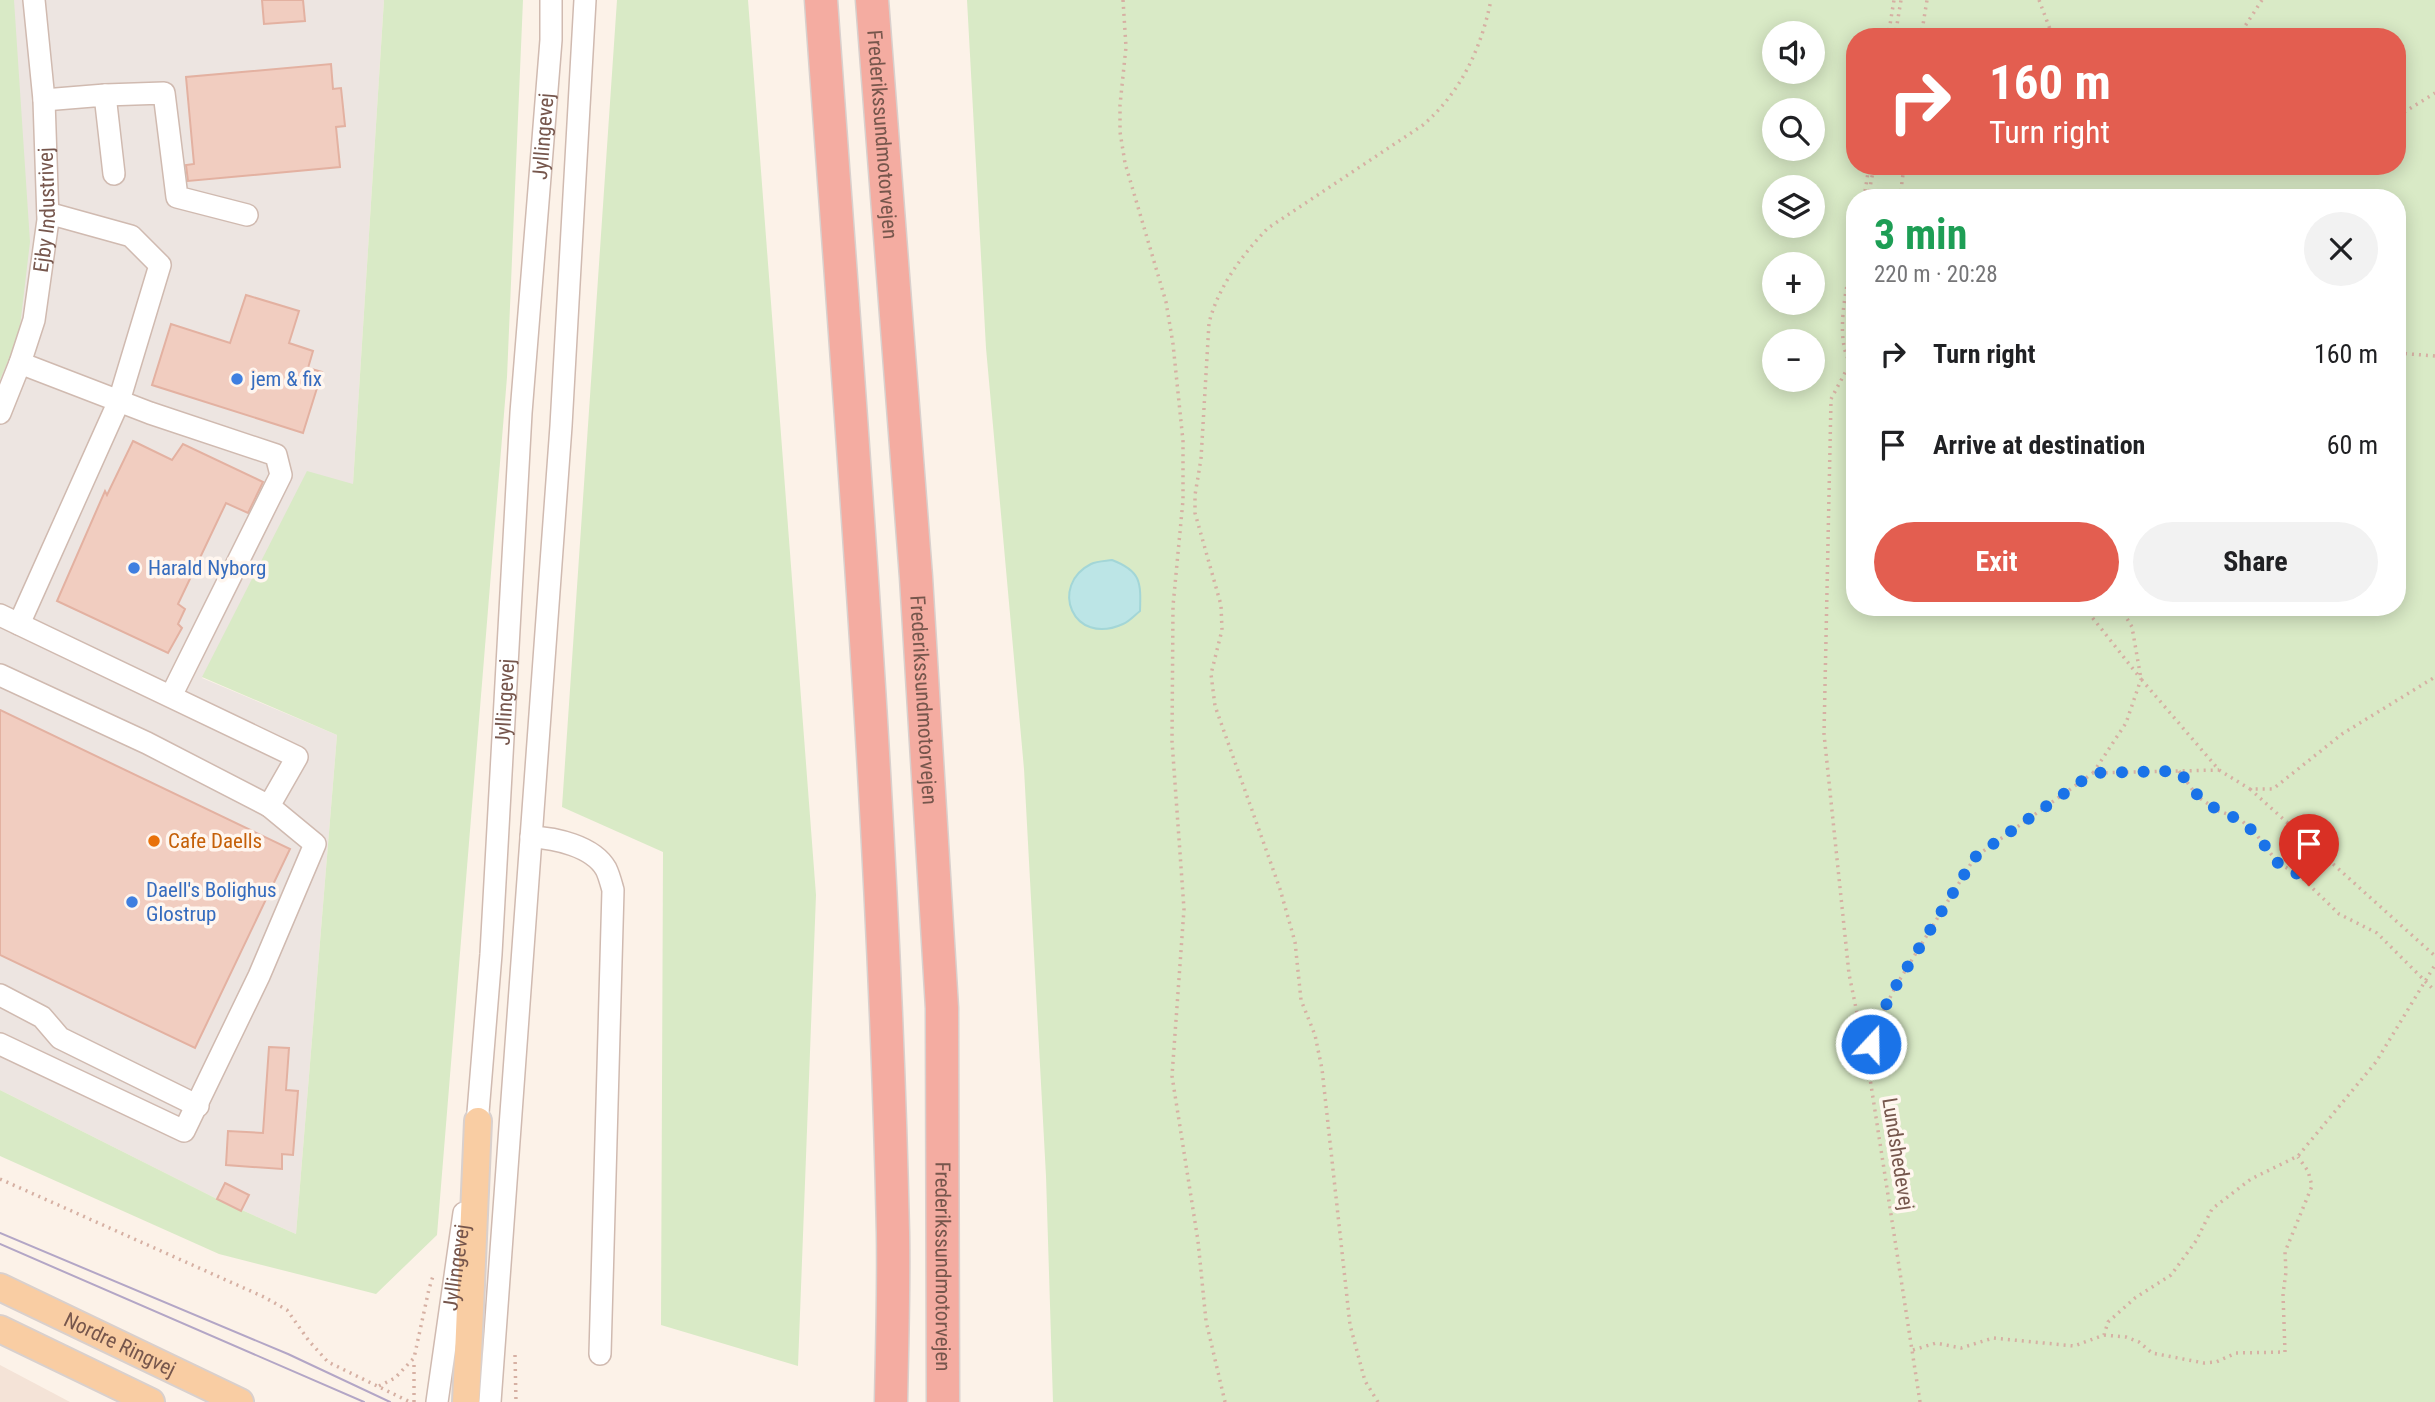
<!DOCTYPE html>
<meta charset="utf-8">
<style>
:root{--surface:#fff;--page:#f2f2f2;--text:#202124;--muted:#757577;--accent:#e35e50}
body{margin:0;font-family:"Roboto Condensed",sans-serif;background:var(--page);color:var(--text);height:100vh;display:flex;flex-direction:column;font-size:26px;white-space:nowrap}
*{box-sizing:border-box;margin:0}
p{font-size:23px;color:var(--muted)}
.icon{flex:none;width:38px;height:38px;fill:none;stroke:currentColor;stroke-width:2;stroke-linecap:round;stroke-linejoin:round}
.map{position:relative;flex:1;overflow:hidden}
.panel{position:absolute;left:1846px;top:189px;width:560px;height:427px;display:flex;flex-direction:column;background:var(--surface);border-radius:28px;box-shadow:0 4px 18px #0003}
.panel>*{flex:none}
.hud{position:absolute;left:1846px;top:28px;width:560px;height:147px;border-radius:28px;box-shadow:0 4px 18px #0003;background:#e35e50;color:#fff;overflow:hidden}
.tools{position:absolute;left:1762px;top:21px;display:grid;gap:14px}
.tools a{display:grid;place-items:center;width:63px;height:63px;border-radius:50%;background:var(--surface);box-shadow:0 4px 18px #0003;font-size:35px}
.pin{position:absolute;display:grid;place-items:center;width:60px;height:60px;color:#fff;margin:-72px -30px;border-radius:50% 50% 50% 0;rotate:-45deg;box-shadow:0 0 7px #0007}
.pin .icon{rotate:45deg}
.me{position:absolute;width:77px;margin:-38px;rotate:21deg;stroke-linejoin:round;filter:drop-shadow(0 0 5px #0008)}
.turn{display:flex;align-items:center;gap:24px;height:147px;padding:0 28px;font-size:32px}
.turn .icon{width:91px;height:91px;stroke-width:2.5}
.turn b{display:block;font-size:49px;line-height:60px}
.round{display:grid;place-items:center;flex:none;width:74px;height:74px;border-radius:37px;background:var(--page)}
.headline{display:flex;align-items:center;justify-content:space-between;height:119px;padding:0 28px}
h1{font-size:42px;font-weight:700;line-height:52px;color:#1e9e55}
.primary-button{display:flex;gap:14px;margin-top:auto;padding:14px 28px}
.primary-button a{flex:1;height:80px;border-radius:42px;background:var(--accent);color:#fff;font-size:28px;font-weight:700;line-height:80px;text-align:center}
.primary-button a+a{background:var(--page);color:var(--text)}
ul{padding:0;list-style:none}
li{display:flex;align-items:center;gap:21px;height:91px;padding:0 28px}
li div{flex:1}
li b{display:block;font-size:26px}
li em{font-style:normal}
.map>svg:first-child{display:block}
.residential{fill:#f4e3d7}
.industrial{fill:#ede5e1}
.green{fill:#d9eac6;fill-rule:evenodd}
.water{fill:#bce5e6;stroke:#a3d6d7;stroke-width:2}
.building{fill:#f1cdc0;stroke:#e3b1a1;stroke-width:2}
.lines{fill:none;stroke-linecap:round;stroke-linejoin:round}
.minor-casing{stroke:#d0bab0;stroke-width:24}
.major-casing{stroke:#d9d0cd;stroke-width:30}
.highway-casing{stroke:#d9d0cd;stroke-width:35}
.path{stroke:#d6b0a3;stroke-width:3.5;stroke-dasharray:2 5;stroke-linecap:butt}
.minor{stroke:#fff;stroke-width:21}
.major{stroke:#f9cda3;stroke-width:26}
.highway{stroke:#f4aca1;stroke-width:32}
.tram{stroke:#b3a6c6;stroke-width:2}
.route{stroke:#1a73e8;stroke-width:12;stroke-dasharray:0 21.6}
.shop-dot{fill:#3f7fe0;stroke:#fff6ef;stroke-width:2.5}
.food-dot{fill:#e8710a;stroke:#fff6ef;stroke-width:2.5}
.labels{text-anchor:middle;stroke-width:7;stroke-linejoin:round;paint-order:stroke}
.street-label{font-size:21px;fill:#76564c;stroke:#fff6ef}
.shop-label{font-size:21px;fill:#366cbe;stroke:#fff6ef;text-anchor:start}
.food-label{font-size:21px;fill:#c56008;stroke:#fff6ef;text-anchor:start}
</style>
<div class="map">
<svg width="2435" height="1402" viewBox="0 0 2435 1402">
<rect width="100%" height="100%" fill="#fcf2e8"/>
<path class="residential" d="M0 1365 70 1402H0Z"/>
<path class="industrial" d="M0 0H384L353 484 202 678 337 735 296 1234 219 1200 0 1090Z"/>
<path class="green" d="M0 0H14L30 242 19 335 0 380Z
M384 0H523L507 377 437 1235 376 1294 219 1254 0 1156V1090L219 1200 296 1234 337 735 202 677 307 471 353 484Z
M617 0H748L816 895 798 1366 661 1325 663 852 562 807Z
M967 0H2435V1402H1053L1046 1176 1024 769 986 348ZM1774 33H1813V72H1774ZM1855 37H2398V166H1855ZM1774 110H1813V149H1774ZM1774 187H1813V226H1774ZM1855 198H2398V607H1855ZM1774 264H1813V303H1774ZM1774 341H1813V380H1774Z"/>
<path class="water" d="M1112 560C1141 571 1141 582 1140 611 1135 615 1129 622 1123 624 1072 647 1049 585 1091 564 1097 561 1106 561 1112 560Z"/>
<path class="building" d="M262 0H303L305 21 264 24Z
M331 64 333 89 341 88 345 126 336 127 340 167 188 181 186 165 194 164 186 77Z
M246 295 299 311 289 343 313 351 308 368 322 372 303 433 152 385 171 324 230 343Z
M133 441 172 460 183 444 263 482 248 513 226 503 178 604 185 609 178 624 182 628 168 653 57 601 105 491 107 495Z
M0 710 290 849 195 1048 0 955Z
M269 1047 289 1048 286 1090 298 1091 293 1155 282 1154V1169L226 1165 228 1131 263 1133Z
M225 1183 249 1195 241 1211 217 1199Z"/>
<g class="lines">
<defs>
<g id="minor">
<path d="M105 95 164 93 177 197 247 215"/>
<path d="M44 100 105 95 114 174"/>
<path d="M20 363 150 413 276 455 281 475 171 696"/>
<path id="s1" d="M0 413 20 363 34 320 48 220 44 100 34 0"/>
<path d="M0 615 297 757 269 806 147 743 0 675"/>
<path d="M19 624 119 401 160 265 131 236 48 213"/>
<path d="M531 837C555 838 593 846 606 869 609 875 611 883 613 890L600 1354"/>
<path d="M0 995 42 1017 60 1038 198 1106"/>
<path d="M0 1044 184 1131 259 976 315 844 269 806"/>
<path id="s2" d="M476 1137 491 954 521 413 551 40V0"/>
<path id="s3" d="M437 1402 464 1213"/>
<path d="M490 1402 561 426 585 0"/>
</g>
<g id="major">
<path id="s4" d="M0 1287 240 1402"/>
<path d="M0 1329 151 1402"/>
<path d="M466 1402 478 1121"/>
</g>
<g id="highway">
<path d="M821 0C850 410 884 821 893 1233 894 1289 892 1346 891 1402"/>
<path id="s5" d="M872 0 916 577 942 1008 943 1402"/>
</g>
</defs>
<use href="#minor" class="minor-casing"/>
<use href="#major" class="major-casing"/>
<use href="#highway" class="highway-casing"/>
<path class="path" d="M1123 0 1126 47 1120 105V132L1125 163 1166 302 1173 344 1183 441V500L1173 606 1172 741 1184 909 1172 1076 1198 1241 1206 1321 1225 1402
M2039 0 2053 37
M1888 37 1894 0
M1895 37 1901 0
M1921 37 1927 0
M2238 37 2262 0
M2398 116 2435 93
M2239 166H2244
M1864 198 1869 166
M1868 198 1874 166
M1900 198 1904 166
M1855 246C1849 278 1830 344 1855 369
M1855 281 1851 305 1855 332
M2398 353 2435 356
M1855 354 1831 399 1824 734 1849 974 1866 1057
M2084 607 2141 679 2126 723 2093 773
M2120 607 2132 627 2141 679 2219 770 2250 789H2273L2342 734 2435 677
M2179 771 2198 797 2219 811 2240 819 2256 834 2278 863 2299 875 2339 914 2377 933 2435 991
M2250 789 2435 956
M0 1179 264 1297 287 1310 309 1341 328 1362 410 1402
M2104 1335 2126 1337 2139 1342 2152 1353 2204 1363 2216 1362 2236 1353 2285 1352 2283 1294 2286 1272 2285 1252 2312 1186 2308 1171 2298 1157
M1913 1350 1936 1343 1961 1348 1993 1338 2074 1346 2104 1335 2108 1322 2135 1298 2171 1275 2196 1241 2212 1209 2251 1179 2298 1156 2376 1062 2435 965
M515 1355 516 1402
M379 1386 395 1378 414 1358 429 1289 433 1276
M414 1402V1360
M1378 1402 1365 1381 1350 1325 1322 1069 1315 1035 1301 1000 1295 942 1280 889 1215 706 1211 674 1222 630 1221 605 1195 513V495L1201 459 1209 323C1218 287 1242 255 1268 228L1423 125C1461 92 1481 49 1491 0
M1920 1402 1867 1059 1874 1029 1897 984 1975 857 2093 773 2219 770"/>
<use href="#minor" class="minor"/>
<use href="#major" class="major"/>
<use href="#highway" class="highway"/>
<path class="tram" d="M0 1233 288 1354 390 1402
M0 1244 364 1402"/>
</g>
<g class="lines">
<path class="route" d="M1871 1044 1874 1028 1897 984 1975 857 2093 773 2179 771 2199 797 2219 811 2240 820 2256 834 2278 863 2299 875 2309 886"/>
</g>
<g class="shop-dot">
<circle cx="237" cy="379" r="7"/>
<circle cx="134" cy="568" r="7"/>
<circle cx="132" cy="902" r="7"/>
</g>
<circle class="food-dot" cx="154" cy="841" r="7"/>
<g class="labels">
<g class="street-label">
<text dy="7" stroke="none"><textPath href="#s5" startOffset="135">Frederikssundmotorvejen</textPath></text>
<text dy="7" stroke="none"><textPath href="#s2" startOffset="1003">Jyllingevej</textPath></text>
<text dy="7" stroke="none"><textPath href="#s1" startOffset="210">Ejby Industrivej</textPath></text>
<text dy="7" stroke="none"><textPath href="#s5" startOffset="702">Frederikssundmotorvejen</textPath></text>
<text dy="7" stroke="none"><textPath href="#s2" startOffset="436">Jyllingevej</textPath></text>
<text transform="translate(1898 1154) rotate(81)" y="7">Lundshedevej</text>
<text dy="7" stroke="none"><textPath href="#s3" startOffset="136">Jyllingevej</textPath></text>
<text dy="7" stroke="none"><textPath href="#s5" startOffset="1269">Frederikssundmotorvejen</textPath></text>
<text dy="7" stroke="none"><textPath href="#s4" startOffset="133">Nordre Ringvej</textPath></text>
</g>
<g class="shop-label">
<text x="251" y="386">jem &amp; fix</text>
<text x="148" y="575">Harald Nyborg</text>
<text x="146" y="897">Daell's Bolighus<tspan x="146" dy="24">Glostrup</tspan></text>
</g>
<g class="food-label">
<text x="168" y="848">Cafe Daells</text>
</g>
</g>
</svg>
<div class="tools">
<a><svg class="icon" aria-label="sound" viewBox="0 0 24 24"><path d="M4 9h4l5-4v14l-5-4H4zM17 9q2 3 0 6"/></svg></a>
<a><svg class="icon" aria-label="search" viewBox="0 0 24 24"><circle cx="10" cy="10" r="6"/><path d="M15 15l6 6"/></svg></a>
<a><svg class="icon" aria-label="layers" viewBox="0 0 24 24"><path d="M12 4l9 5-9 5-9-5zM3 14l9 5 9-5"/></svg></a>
<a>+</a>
<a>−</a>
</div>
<div class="pin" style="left:2309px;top:886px;background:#d93025"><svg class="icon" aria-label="arrive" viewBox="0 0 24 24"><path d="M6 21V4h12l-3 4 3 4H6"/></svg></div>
<svg class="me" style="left:1871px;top:1044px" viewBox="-20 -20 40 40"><circle r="17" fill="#1a73e8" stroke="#fff" stroke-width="3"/><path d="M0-11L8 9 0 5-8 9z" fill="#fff"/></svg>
<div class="hud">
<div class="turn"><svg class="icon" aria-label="right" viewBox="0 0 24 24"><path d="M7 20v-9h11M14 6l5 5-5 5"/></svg><div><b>160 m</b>Turn right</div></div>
</div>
<section class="panel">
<div class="headline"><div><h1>3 min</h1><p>220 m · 20:28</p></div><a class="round"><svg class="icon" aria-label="close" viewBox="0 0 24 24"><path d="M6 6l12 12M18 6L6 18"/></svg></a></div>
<ul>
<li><svg class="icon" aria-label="right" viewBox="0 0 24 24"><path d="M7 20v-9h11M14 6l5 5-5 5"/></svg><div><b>Turn right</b></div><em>160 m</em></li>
<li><svg class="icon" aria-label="arrive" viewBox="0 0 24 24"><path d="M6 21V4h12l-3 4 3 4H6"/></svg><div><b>Arrive at destination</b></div><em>60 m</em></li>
</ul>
<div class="primary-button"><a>Exit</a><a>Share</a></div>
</section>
</div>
